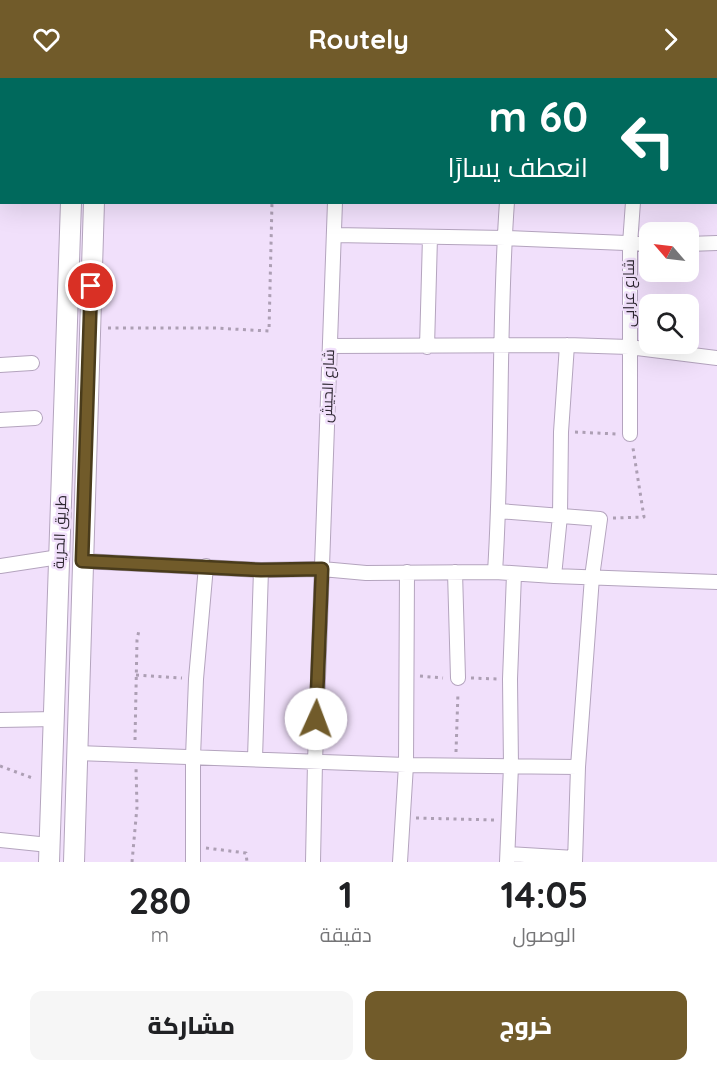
<!DOCTYPE html>
<html lang="ar">
<meta charset="utf-8">
<style>
:root{--surface:#fff;--page:#f6f6f6;--text:#202124;--muted:#757577;--accent:#715b2a}
body{margin:0;font-family:Quicksand,Cairo,sans-serif;background:var(--page);color:var(--text);direction:rtl;height:100vh;display:flex;flex-direction:column;font-size:22px;white-space:nowrap}
*{box-sizing:border-box;margin:0}
p{font-size:20px;color:var(--muted)}
.icon{flex:none;width:33px;height:33px;fill:none;stroke:currentColor;stroke-width:2;stroke-linecap:round;stroke-linejoin:round}
.map{position:relative;height:784px;overflow:hidden;direction:ltr}
.sheet{display:flex;flex-direction:column;background:var(--surface);flex:1}
.sheet>*{flex:none}
.top-card{position:absolute;left:0px;top:0px;width:717px;height:126px;box-shadow:0 6px 24px #0002;direction:rtl;background:#00695c;color:#fff;overflow:hidden}
.needle{width:39px;rotate:298deg}
.buttons{position:absolute;left:639px;top:144px;display:grid;gap:12px}
.buttons a{display:grid;place-items:center;width:60px;height:60px;border-radius:12px;background:var(--surface);box-shadow:0 6px 24px #0002;font-size:30px}
.pin{position:absolute;display:grid;place-items:center;width:51px;height:51px;color:#fff;margin:-26px;border:3px solid #fff;border-radius:50%;box-shadow:0 2px 6px #0007}
.me{position:absolute;width:66px;margin:-33px;rotate:2deg;stroke-linejoin:round;filter:drop-shadow(0 0 4px #0008)}
.turn{display:flex;align-items:center;gap:21px;height:126px;padding:0 30px;font-size:27px}
.turn .icon{width:78px;height:78px;stroke-width:2.5}
.turn b{display:block;font-size:42px;line-height:51px}
.eta{display:flex;justify-content:space-evenly;align-items:center;height:102px;text-align:center}
.eta b{font-size:36px;font-weight:800;line-height:42px}
.action{display:flex;gap:12px;margin-top:auto;padding:12px 30px}
.action a{flex:1;height:69px;border-radius:12px;background:var(--accent);color:#fff;font-size:24px;font-weight:800;line-height:69px;text-align:center}
.action a+a{background:var(--page);color:var(--text)}
header{display:flex;justify-content:space-between;align-items:center;height:78px;padding:0 30px;background:var(--accent);color:#fff;font-size:27px;font-weight:800}
.map>svg:first-child{display:block}
.lines{fill:none;stroke-linecap:round;stroke-linejoin:round}
.minor-casing{stroke:#b4a4be;stroke-width:16}
.secondary-casing{stroke:#b4a4be;stroke-width:22}
.path{stroke:#ad9fb4;stroke-width:3;stroke-dasharray:3 4.5;stroke-linecap:butt}
.minor{stroke:#fff;stroke-width:14}
.secondary{stroke:#fff;stroke-width:20}
.route-casing{stroke:#493b1b;stroke-width:15}
.route{stroke:#715b2a;stroke-width:10}
.labels{text-anchor:middle;stroke-width:5;stroke-linejoin:round;paint-order:stroke}
.street-label{font-size:15px;fill:#2e2732;stroke:#f1e0fb}
</style>
<header><svg class="icon" aria-label="forward" viewBox="0 0 24 24"><path d="M9 5l7 7-7 7"/></svg>Routely<svg class="icon" aria-label="heart" viewBox="0 0 24 24"><path d="M12 20l-8-8c-3-5 5-10 8-4 3-6 11-1 8 4z"/></svg></header>
<div class="map">
<svg width="717" height="784" viewBox="0 0 717 784">
<rect width="100%" height="100%" fill="#f1e0fb"/>
<g class="lines">
<defs>
<path id="minor" d="M339 2V0
M517 2 518 0
M642 2V0
M334 157 505 160 650 166
M688 166 717 165
M330 268 567 267 629 269 717 280
M427 269 430 159
M0 287 32 285
M0 342 35 340
M630 356V166L633 124
M499 433 600 441 592 499 578 689 575 784
M83 483 261 492 322 491 366 495 495 494 554 498 717 504
M0 488 59 479
M455 494 458 600
M495 494C503 371 498 248 507 124
M554 498 560 438 561 354 567 267
M0 642 55 641
M77 675 406 687 578 689
M255 680 261 492
M0 762 49 767
M508 776 575 780
M193 784V679L196 601 206 488
M313 784 315 684 335 124
M400 784 406 687 407 494
M507 784 511 688 510 601 514 496"/>
<path id="secondary" d="M74 2V0
M98 2V0
M49 784 71 124
M74 784 94 124"/>
</defs>
<use href="#minor" class="minor-casing"/>
<use href="#secondary" class="secondary-casing"/>
<path class="path" d="M276 2V0
M0 51H2
M0 101H2
M108 250H215L269 253 272 124
M575 354 616 356
M613 440 644 439 633 370
M136 597 182 600
M420 598 443 600
M471 600 497 601
M135 662 137 562 139 552
M456 674 458 614
M0 688 35 701
M416 740 494 742
M206 770 246 775 247 784
M132 784 137 729 136 690"/>
<use href="#minor" class="minor"/>
<use href="#secondary" class="secondary"/>
</g>
<g class="lines">
<defs>
<path id="route" d="M91 208 82 483 261 492 322 491 316 641"/>
</defs>
<use href="#route" class="route-casing"/>
<use href="#route" class="route"/>
</g>
<g class="labels">
<g class="street-label">
<text transform="translate(629 215) rotate(-90)" y="5">شارع عرابى</text>
<text transform="translate(328 308) rotate(-88)" y="5">شارع الجيش</text>
<text transform="translate(60 454) rotate(-88)" y="5">طريق الحرية</text>
</g>
</g>
</svg>
<div class="buttons">
<a><svg class="needle" viewBox="-14 -14 28 28"><path d="M0-13l5 13h-10z" fill="#e53935"/><path d="M0 13l5-13h-10z" fill="#757577"/></svg></a>
<a><svg class="icon" aria-label="search" viewBox="0 0 24 24"><circle cx="10" cy="10" r="6"/><path d="M15 15l6 6"/></svg></a>
</div>
<div class="pin" style="left:91px;top:208px;background:#d93025"><svg class="icon" aria-label="arrive" viewBox="0 0 24 24"><path d="M6 21V4h12l-3 4 3 4H6"/></svg></div>
<svg class="me" style="left:316px;top:641px" viewBox="-20 -20 40 40"><circle r="19" fill="#fff"/><path d="M0-13L10 11 0 6-10 11z" fill="#715b2a"/></svg>
<div class="top-card">
<div class="turn"><svg class="icon" aria-label="left" viewBox="0 0 24 24"><path d="M17 20v-9H6M10 6l-5 5 5 5"/></svg><div><b>60 m</b>انعطف يسارًا</div></div>
</div>
</div>
<section class="sheet">
<div class="eta">
<div><b>14:05</b><p>الوصول</p></div>
<div><b>1</b><p>دقيقة</p></div>
<div><b>280</b><p>m</p></div>
</div>
<div class="action"><a>خروج</a><a>مشاركة</a></div>
</section>
